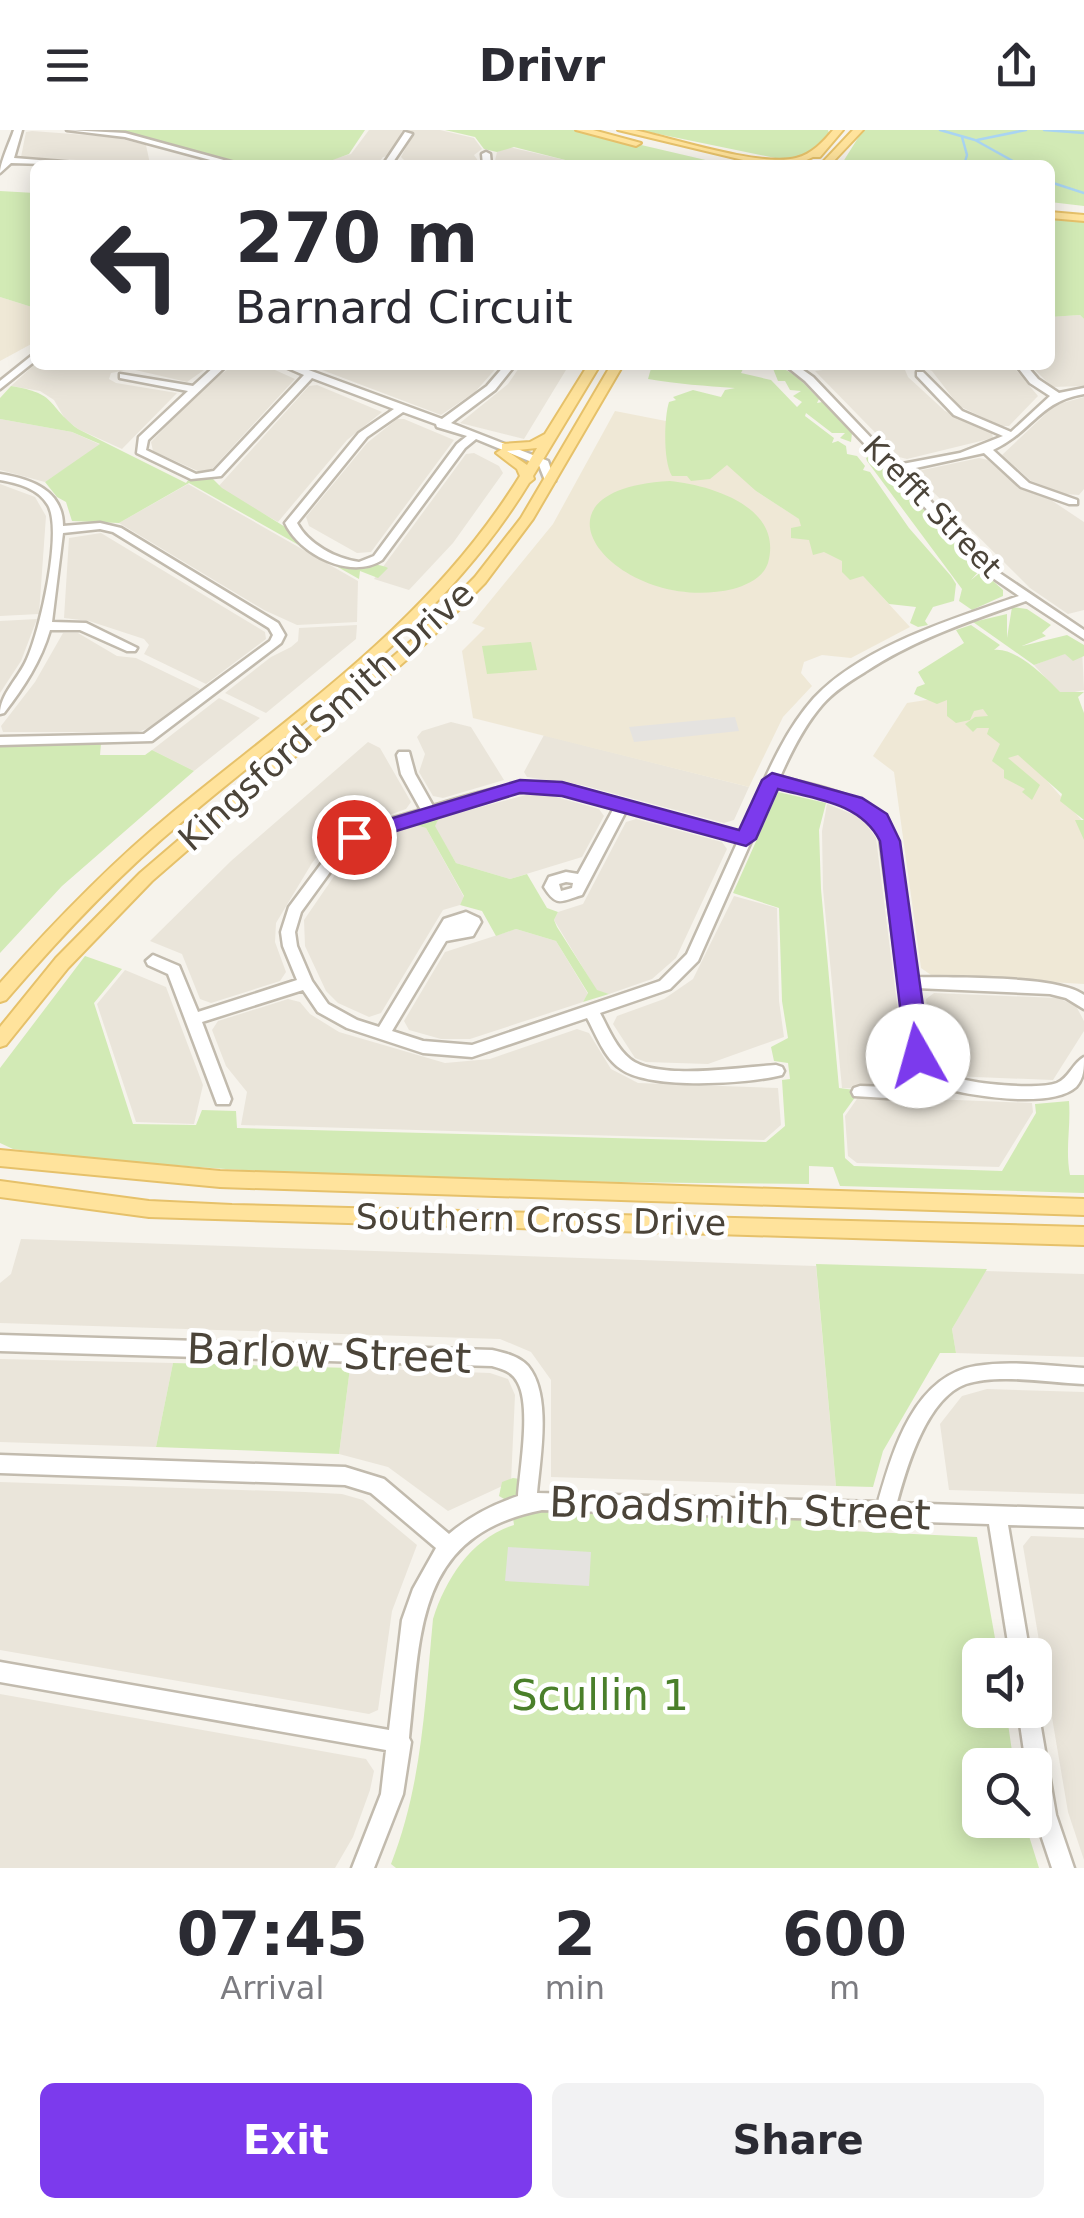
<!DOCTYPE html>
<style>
:root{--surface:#fff;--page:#f2f2f3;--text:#2b2b33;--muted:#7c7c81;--accent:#7c3aed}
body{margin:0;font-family:"DejaVu Sans",sans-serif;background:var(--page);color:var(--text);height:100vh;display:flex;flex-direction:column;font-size:38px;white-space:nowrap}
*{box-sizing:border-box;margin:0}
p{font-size:32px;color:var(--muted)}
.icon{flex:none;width:55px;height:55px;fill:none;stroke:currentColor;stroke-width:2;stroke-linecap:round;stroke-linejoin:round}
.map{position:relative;height:1738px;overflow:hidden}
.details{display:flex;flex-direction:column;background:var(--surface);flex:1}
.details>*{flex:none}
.top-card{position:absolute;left:30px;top:30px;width:1025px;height:210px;border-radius:15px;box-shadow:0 5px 25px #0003;background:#fff;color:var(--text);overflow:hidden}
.tools{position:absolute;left:962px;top:1508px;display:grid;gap:20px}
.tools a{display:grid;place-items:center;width:90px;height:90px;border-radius:15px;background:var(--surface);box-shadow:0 5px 25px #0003;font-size:50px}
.pin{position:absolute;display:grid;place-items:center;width:85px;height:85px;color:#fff;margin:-42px;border:5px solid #fff;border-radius:50%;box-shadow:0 2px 10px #0007}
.me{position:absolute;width:110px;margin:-55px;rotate:353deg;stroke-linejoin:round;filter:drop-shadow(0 0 8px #0008)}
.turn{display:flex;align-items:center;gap:35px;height:210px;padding:0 40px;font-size:45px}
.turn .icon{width:130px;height:130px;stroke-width:2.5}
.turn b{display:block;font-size:70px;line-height:85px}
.eta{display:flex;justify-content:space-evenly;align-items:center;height:170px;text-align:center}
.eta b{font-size:60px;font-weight:800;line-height:70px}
.action{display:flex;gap:20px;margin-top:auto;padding:20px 40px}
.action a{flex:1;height:115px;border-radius:15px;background:var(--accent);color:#fff;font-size:40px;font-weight:800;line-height:115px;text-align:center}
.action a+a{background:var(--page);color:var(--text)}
header{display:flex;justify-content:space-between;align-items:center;height:130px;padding:0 40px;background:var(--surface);font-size:45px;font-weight:800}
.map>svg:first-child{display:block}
.residential{fill:#eae5da}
.education{fill:#efe8d6}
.green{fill:#d2eab5}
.parking{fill:#e5e3e0}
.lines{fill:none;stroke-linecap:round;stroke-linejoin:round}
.stream{stroke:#a9d4f2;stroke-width:2.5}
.minor-casing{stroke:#c2bbae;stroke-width:5}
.major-casing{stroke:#e6c16a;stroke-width:4}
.minor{fill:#fff;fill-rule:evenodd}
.major{fill:#ffe39c;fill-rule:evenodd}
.route{fill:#7c3aed;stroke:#51269a;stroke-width:2.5}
.labels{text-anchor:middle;stroke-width:9;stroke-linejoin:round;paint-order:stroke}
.far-street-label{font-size:30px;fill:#4b4439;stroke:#fff}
.street-label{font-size:35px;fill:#4b4439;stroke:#fff}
.near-street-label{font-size:42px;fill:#4b4439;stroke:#fff}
.near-park-label{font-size:42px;fill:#4a7f2a;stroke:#fff}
</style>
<header><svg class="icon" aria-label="menu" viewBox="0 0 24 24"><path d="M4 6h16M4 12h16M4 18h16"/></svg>Drivr<svg class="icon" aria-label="share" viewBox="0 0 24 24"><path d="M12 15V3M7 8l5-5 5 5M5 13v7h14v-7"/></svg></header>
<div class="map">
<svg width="1084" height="1738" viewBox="0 0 1084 1738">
<rect width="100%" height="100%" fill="#f6f3ec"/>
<path class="residential" d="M369 0H440L474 8 482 19 474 25 481 35H399L404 30 401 27 413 4 402 1 392 25 383 27 377 35H312L351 24Z
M32 1 113 7 146 15 150 34 21 27 26 2Z
M509 17 569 31 571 35H494L497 22Z
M1080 185 1084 189V256L1052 257 1030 235H1050V187Z
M35 234V235H211L187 252 131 239 111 243 109 249 116 253 177 263 122 319 78 299 65 289 54 270 40 261 11 256Z
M234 235H264L295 249 212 339 200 342 153 321 151 312 207 254Z
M309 235H499L475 262 441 285Z
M521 235H569L524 309 460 293 508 254Z
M860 235H903L908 247 945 281 992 303 993 308 907 329 899 327 815 241Z
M916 235H1012L1038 266 1009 296H1001L959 276 932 241Z
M317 255 382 282 347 310 278 392 217 358 309 256Z
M1084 267V359L1079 365 1065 364 1031 351 1002 325 1055 275Z
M0 289 72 302 101 315 45 352 0 340Z
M397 289H404L454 310 371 422 357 423 309 396 306 387 367 313Z
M474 323 499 336 503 343 453 413 409 460 374 449 466 324Z
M979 328 988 330 1021 359 1051 370 1084 392V480L1068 484 1030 458 916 345 918 341Z
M0 354 35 367 46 386 39 484 0 486Z
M188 354 358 451 357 492 297 495 264 480 119 393Z
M101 403 265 502 266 509 206 554 144 524 149 515 144 509 89 491 64 488 69 408Z
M37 489 21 531 0 563V491Z
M357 495 356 509 266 583 225 563 271 527 291 517 298 511 299 498Z
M63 503H78L117 526 136 528 200 559 152 597 138 602H3L1 596 35 552Z
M1082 517 1084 560 1061 565 1034 535Z
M219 568 260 588 194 641 152 620Z
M451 592 471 597 504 650 443 668 433 666 419 642 425 624 417 607 422 601Z
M544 605 749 657 734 690 724 693 582 655 527 647 524 642Z
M368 612 380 618 411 672 406 679 349 699 327 714 312 733 276 793 275 812 286 842 280 851 211 873 200 869 182 824 150 811 231 731Z
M526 665H549L599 679 604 686 582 727 510 749 456 733 434 696 439 688Z
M827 674 862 688 876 708 907 953 898 960 842 958 823 759 822 701Z
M636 689 722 712 727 719 676 828 652 849 609 864 597 861 554 790 558 782 583 774 626 692Z
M415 695 426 698 464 767 460 775 443 780 381 883 369 887 338 873 326 861 305 816 304 790 350 723 370 710Z
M734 766 777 778 779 871 784 907 708 934 646 932 635 928 613 894 617 886 664 869 693 849Z
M516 799 556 811 588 864 583 872 470 909H441L409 900 404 891 445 822Z
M125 840 166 857 203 955 194 994 136 992 97 874Z
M934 863 1058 868 1076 876 1084 891V901L1053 950 951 946 935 934 926 869Z
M288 869 300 872 310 884 339 902 445 933 490 929 577 899 589 903 611 939 638 953 778 958 781 995 764 1010 241 995 247 962 226 936 212 900 218 891Z
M859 966 1032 973 1033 982 999 1037 857 1033 848 1026 845 986Z
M21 1109 816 1136 836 1356 551 1347V1250L531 1222 500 1209 0 1193V1153L11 1144Z
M985 1141 1084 1144V1227L956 1223 952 1199Z
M0 1229 173 1233 156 1317 0 1312Z
M350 1238 490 1243 508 1249 515 1265 511 1352 448 1381 388 1337 339 1324Z
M987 1259 1084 1262V1364L949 1360 940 1294 962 1266Z
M0 1352 305 1362 342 1364 363 1370 417 1415 392 1481 378 1580 369 1584 0 1520Z
M1031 1406 1084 1408V1730L1068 1682 1023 1416Z
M0 1564 366 1629 374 1641 370 1660 353 1707 335 1738H0Z"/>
<path class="education" d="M0 167 35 178V212L0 231Z
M615 281 727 303 756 361 804 392 854 436 910 497 851 528 822 525 804 532 801 543 812 556 783 587 749 657 473 588 462 521 485 498 472 493 553 394Z
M977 562 1001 598 1084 693V854L931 845 921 838 894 642 873 626 907 573Z"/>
<path class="green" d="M113 0H365L349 24 330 31 309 35H248Z
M445 0H577L727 35H585L514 17 497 22 484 19 475 7Z
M639 0H828L829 3 807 26 785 30Z
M863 0H1084V76L1050 72V35H841Z
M0 61 35 63V178L0 167Z
M1050 87 1084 91V189L1080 185 1050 187Z
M652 235H731L743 239 741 243 771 250 797 277 802 272 793 266 801 261 790 260 785 251H778L772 236C791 237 806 256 819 269L817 273 822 272 852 303 851 312 840 308 845 303H832L806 283 805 286 834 308 832 313 838 311 846 316 847 324 857 326 865 336 863 340 870 342 909 398 951 446 956 454 954 471 933 477 925 491 928 495 918 497 910 493 916 477 889 474 863 446 850 450 842 442V431L824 422 813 425 809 410 791 408V398L801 396 799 389 756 361 727 335 710 349 691 351 687 346H672C663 332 664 288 669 272L676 270 673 267 693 260 721 267 725 260 735 258C705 256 678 254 648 249Z
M11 256C59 264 45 274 78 299L186 353 191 346 211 347 222 358 342 432C359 437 374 431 388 438L378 448 360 441 359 449 189 353 119 393 72 391 66 372 57 367 45 352 100 314 72 302 0 289V268Z
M872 325 980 440 971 450 982 441 1003 460V466L972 480 959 471 962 459 867 331 866 328Z
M670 351C709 355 784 376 768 433 763 448 747 455 733 459 620 486 510 360 670 351Z
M1012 477 1027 479 1051 495 1042 503 1046 506 1022 516 1067 505 1084 515V526L1073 531 1065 524 1034 535 973 492 1007 484V508Z
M971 495 1000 515 994 520C1016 517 1045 547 1060 562H1084L1078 567 1084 583V710L1075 690H1084L1060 671 1062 664 1018 625 1008 628 1040 655 1032 670 1022 662 1025 659 1004 648V640L992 631 1000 614 987 604 989 598H977L973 602 965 594 975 587 988 586 983 579 974 581 970 590 956 593 947 586V570L937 574 914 564 917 557 925 554 918 542 964 513 956 500Z
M531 512 537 540 487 544 482 516Z
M0 611 101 614 100 625H145L152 620 194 641 62 756 0 823Z
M778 662 826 673 819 700 821 759 839 958 855 960 856 966 843 984 845 1028 854 1036 1002 1041 1036 983 1035 974 1069 971C1071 998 1065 1018 1070 1045H1084V1063L840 1056 833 1037 809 1036V1054C545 1051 276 1052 13 1019L0 1013V938L85 826 122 839 94 873 133 994 196 995 202 980 236 981 237 998 766 1012 785 996 782 950 790 949 788 933 774 931 771 917 788 908 782 871 779 778 733 763Z
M439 688 435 696 456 733 510 749 527 744 547 778 558 782 554 790 557 797 597 860 609 864 583 872 588 863 556 811 516 799 496 806 482 781 460 775 464 766 426 698 415 695Z
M816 1134 987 1139 952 1199 956 1223H940L883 1321 873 1357 836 1356Z
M173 1233 350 1238 339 1324 156 1317Z
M513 1348 527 1350 534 1362 544 1361 581 1370 586 1364 622 1377 625 1393H635L661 1365 680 1373 698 1367 739 1373 744 1368 804 1384 808 1399 977 1407 998 1525H980V1580H1006L1014 1635H980V1690H1024L1039 1738H396L391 1734C422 1655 425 1573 433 1489 446 1448 472 1408 514 1395L511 1373 499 1366 502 1352Z"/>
<path class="parking" d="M735 587 739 601 634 612 629 597Z
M508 1417 591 1422 589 1456 505 1451Z"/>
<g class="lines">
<path class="stream" d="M940 0 975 10 1020 35
M1044 0 1084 3
M962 7 967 25 964 35
M977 10 1026 0
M1050 52 1084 63"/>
<defs>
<path id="minor" d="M14 0H22L14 28 76 33 80 35 11 33 0 43C0 33 10 12 14 0Z
M67 0 125 3 242 35H229L125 7Z
M405 2 412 4 391 35H383Z
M486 22 490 24 491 35H483L482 24Z
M35 223V231L0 259V251Z
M216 235H227L148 310 146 320 196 344 214 341 304 245 281 235H295L442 289 487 256 505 235H515L495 260 451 293 548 331 555 351 546 353 539 335 476 309 465 318 382 430C351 450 300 425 285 393L359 303 394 279 312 248 221 346 191 349 137 323 139 307 188 261 120 248V244L193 256ZM403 282 436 294 437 297 467 306 457 314 374 426 359 432C336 429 308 414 297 393L367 307Z
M785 235H796L813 247 897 335 960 323 1003 306 954 285 917 246V242H923L962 281 1011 302 1050 266 1030 253 1016 235H1026L1038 249 1059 263 1084 258V264C1039 271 1032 302 993 320L1029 353 1077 370V374H1069L1021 357 984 323 902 341 998 442 1084 500V509L1026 471C970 491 915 509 865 542 850 551 834 561 822 575 804 596 791 622 780 647 821 657 862 663 891 697L915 847C952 848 1058 845 1084 865V879L1066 868 1050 864 916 858C918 879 917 918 929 934 944 954 1035 961 1057 953 1069 948 1073 933 1084 927 1084 938 1084 948 1076 957 1052 979 969 966 940 957L920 970 854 966 852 962 854 958 860 956 917 958 926 951 917 941 908 918 879 701C853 670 814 664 776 655L698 831 670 859 600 883C608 898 616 918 630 929 657 951 742 937 776 935L782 937 784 941 782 945C747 954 650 960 621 939 604 928 596 904 587 888L472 927 423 923 347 898 318 882 303 860 202 892 231 969 229 974H217L168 844 148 835 146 831 153 825 179 836 198 882 297 850 283 816 281 802 289 777 336 714 363 697 421 680 401 644 397 625 399 622H409L415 644 433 676C477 663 517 649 563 654L741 703C762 657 780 606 814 568 863 516 953 489 1019 466L990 446 805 251ZM537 660 563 664 614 678 578 744 566 742 549 747 544 757C557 778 561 771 582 765L626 681 738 711 687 824 660 851 472 915 423 911 392 901 446 811 473 806 481 792 479 788 466 782 444 789 379 897 357 890 328 874 312 851 297 816 295 802 301 782 346 720 373 703 503 664ZM566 752 573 753 572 758 561 761 559 754Z
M0 344C31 349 63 360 63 396L100 393 121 398 278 493 285 505 281 513 152 611 0 615V607L144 604 270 511 273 505 269 498 113 402 100 399 63 403 52 492 86 493 137 518 135 521H127L80 500H50C41 531 24 557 4 583L0 584C0 564 19 548 27 529 40 501 63 401 48 375 38 358 17 353 0 350Z
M0 1205 492 1220C505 1223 519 1226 528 1236 552 1265 540 1328 537 1363L878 1372C893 1320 914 1246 976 1236 1011 1230 1048 1236 1084 1238V1254C1049 1253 999 1243 966 1254 927 1268 907 1336 897 1373L1084 1379V1397L1008 1395 1030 1525H1010L989 1394 542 1380C414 1405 421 1504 409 1608L411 1612 403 1664 374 1738H352L381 1664 386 1620 0 1552V1532L389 1600 402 1490 413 1459 436 1418 371 1363 345 1355 0 1343V1325L345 1337 384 1349 449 1404C470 1386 492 1375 518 1366 520 1339 531 1277 518 1253 513 1242 503 1239 492 1236L0 1221Z
M1035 1572 1038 1580 1056 1685 1074 1738H1052L1035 1687V1635H1026L1018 1580H1035Z"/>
<path id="major" d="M576 0H593L641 13 636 16Z
M618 0H635C674 9 761 37 796 28 812 24 823 12 833 0H843L820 27H813L798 34 764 35Z
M853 0H863L830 35H820Z
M1050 82 1084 85V91L1050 88Z
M588 235H600L533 346 534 349 529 353C443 494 307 586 183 691 118 745 61 806 6 870L0 872V853C54 792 110 734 173 682 301 577 431 490 520 346L517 339 496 323 502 319V314L530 312 545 304ZM537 318 527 335 507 321Z
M611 235H623L533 389 485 453 427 512 152 751 68 838 6 915 0 917V897L56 828 140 743 417 506 475 447 521 388Z
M0 1020 220 1041 1084 1069V1085L220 1057 0 1036Z
M0 1051 149 1071 232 1075 1084 1097V1115L149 1087 0 1067Z"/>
</defs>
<use href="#minor" class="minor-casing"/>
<use href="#major" class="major-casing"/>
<use href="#minor" class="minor"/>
<use href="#major" class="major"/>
</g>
<path class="route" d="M772 643 862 668 887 684 900 711 930 926 926 933H910L906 926 880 711C861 673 816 669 778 659L756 709 746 716 562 666 520 663 354 714 343 707 346 702 520 650 562 652 739 700 762 650Z"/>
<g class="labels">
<g class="far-street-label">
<text transform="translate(932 377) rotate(46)" y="10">Krefft Street</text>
</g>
<g class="street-label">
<text transform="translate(326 586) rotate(-42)" y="12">Kingsford Smith Drive</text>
<text transform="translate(541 1090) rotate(1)" y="12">Southern Cross Drive</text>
</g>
<g class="near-street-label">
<text transform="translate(329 1223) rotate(2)" y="15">Barlow Street</text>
<text transform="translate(740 1378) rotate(2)" y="15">Broadsmith Street</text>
</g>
<g class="near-park-label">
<text x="600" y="1580">Scullin 1</text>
</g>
</g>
</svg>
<div class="tools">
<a><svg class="icon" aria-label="sound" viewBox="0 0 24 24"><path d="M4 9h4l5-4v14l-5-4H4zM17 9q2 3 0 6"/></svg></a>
<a><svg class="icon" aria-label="search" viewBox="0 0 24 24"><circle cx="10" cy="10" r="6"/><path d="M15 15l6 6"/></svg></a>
</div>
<div class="pin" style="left:354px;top:707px;background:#d93025"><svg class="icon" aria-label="arrive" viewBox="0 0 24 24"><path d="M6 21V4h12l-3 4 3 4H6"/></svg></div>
<svg class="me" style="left:918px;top:926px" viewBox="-20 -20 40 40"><circle r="19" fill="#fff"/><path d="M0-13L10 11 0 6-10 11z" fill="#7c3aed"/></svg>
<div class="top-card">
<div class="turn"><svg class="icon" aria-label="left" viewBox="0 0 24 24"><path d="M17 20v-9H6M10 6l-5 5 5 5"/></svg><div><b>270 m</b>Barnard Circuit</div></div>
</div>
</div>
<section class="details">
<div class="eta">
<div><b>07:45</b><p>Arrival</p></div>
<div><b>2</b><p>min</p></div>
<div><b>600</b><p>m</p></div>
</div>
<div class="action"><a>Exit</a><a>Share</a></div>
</section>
